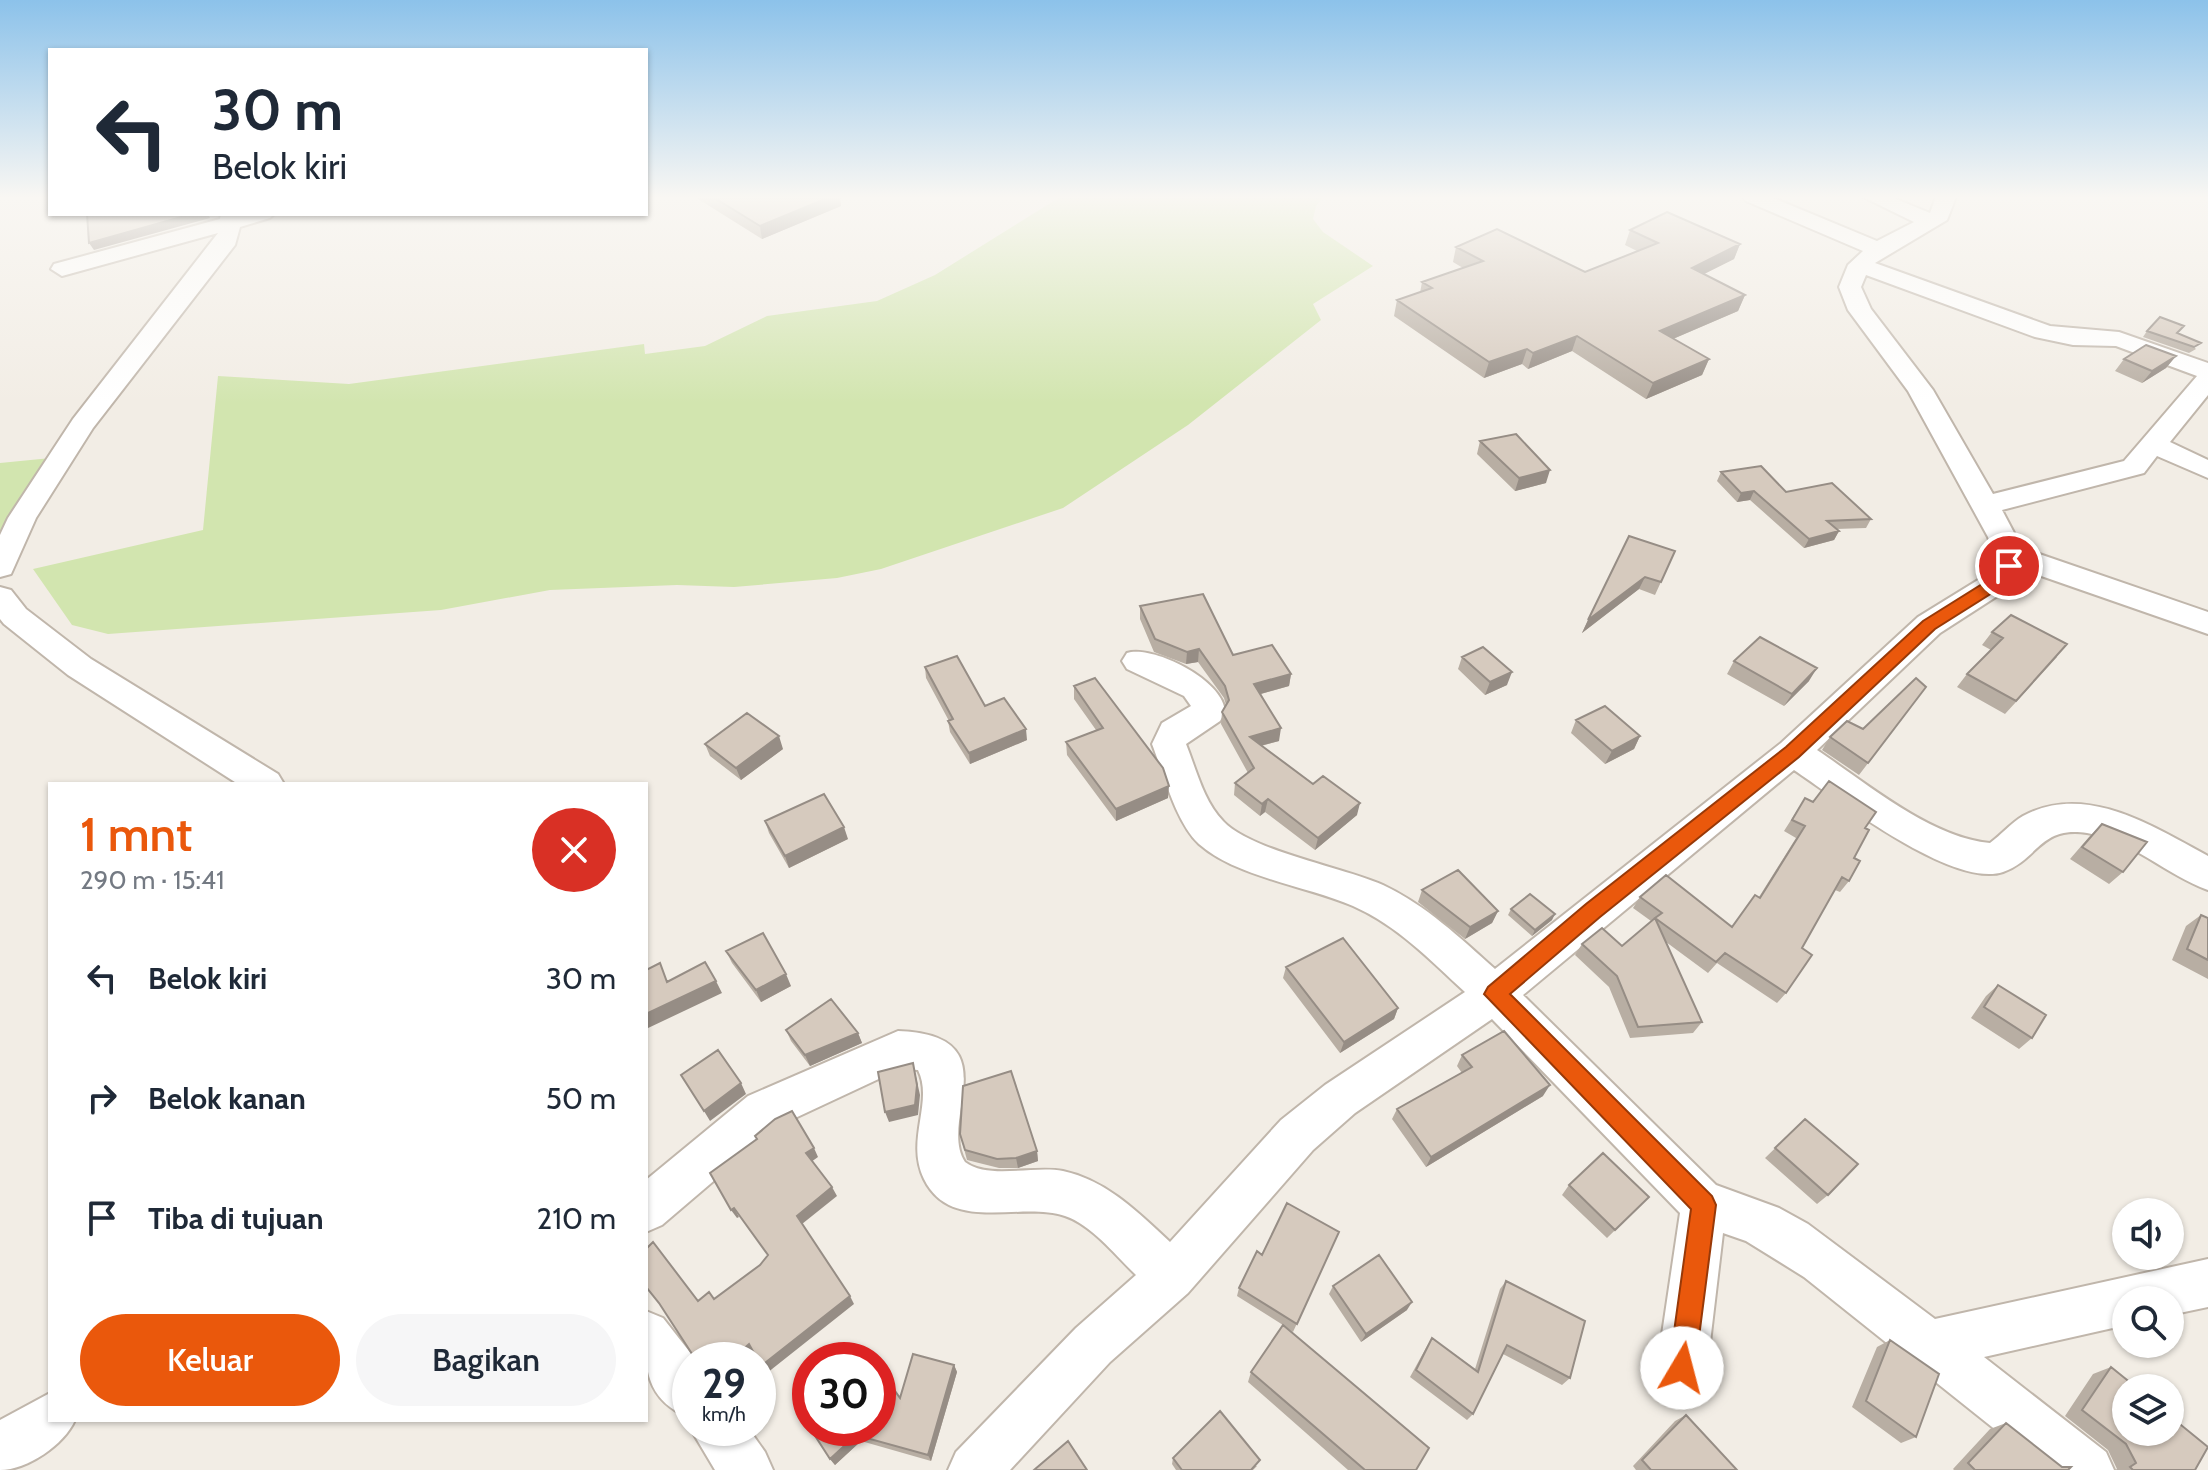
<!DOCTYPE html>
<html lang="id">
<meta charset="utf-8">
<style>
:root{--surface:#fff;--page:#f6f6f7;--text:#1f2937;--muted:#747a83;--accent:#ea580c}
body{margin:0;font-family:Cabin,sans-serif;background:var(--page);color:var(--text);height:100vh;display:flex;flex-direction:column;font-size:30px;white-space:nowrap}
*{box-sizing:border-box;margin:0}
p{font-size:26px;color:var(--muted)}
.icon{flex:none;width:44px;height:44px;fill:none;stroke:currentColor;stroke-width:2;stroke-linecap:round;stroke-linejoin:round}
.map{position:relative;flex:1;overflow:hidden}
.side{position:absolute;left:48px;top:782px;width:600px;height:640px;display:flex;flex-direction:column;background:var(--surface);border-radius:0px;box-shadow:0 2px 6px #0004}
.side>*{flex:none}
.banner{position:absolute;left:48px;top:48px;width:600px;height:168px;border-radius:0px;box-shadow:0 2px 6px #0004;background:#fff;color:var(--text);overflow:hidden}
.fabs{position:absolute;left:2112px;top:1198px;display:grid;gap:16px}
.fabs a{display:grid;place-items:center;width:72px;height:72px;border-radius:50%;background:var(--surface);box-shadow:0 2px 6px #0004;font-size:40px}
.speed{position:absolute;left:672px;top:1342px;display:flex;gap:16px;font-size:40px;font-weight:700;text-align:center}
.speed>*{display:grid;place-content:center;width:104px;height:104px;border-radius:50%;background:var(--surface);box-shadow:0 2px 6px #0004;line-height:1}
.speed small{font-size:20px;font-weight:400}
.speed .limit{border:12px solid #d22;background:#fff;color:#111}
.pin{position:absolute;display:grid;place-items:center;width:68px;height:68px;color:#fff;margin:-34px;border:4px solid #fff;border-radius:50%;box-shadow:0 2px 8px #0007}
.me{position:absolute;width:88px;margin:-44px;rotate:8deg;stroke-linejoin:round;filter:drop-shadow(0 0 6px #0008)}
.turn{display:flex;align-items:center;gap:28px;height:168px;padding:0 32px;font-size:36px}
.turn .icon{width:104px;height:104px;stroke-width:2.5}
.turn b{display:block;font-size:56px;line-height:68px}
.round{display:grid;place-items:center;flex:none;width:84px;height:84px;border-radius:42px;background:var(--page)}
.summary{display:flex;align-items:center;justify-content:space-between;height:136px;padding:0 32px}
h1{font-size:48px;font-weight:600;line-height:60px;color:var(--accent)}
.action{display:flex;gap:16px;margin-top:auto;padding:16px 32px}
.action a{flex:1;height:92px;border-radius:48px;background:var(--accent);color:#fff;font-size:32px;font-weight:600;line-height:92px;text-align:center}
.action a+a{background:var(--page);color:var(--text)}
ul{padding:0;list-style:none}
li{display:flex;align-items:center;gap:24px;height:120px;padding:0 32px}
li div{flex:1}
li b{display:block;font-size:30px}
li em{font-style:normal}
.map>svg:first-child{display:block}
.green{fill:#d2e5af}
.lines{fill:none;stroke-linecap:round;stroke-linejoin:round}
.minor-casing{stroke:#c0b6ab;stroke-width:4}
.minor{fill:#fff;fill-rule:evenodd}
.wall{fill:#b8aea3}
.shaded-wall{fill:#968d85}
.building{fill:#d6cabe;stroke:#968d85;stroke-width:2}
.route{fill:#ea580c;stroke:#983908;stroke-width:2}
</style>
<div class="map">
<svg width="2208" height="1470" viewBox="0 0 2208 1470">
<rect width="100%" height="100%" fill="#f2ede5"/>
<path class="green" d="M1060 197H1323L1316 206 1313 219 1323 232 1373 266 1313 304 1321 320 1188 425 1063 508 881 569 837 578 734 587 677 585 550 590 441 610 108 634 72 625 33 569 203 530 218 376 349 384 644 344 645 354 705 346 767 316 877 301 935 275Z
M51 458 0 554V463Z"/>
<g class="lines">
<defs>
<path id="minor" d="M1743 197H1771L1877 241 1914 222 1863 197H1891L1930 213 1936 197H1956L1947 220 1875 263 2050 326 2119 332 2208 363V395L2170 442 2208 460V478L2157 456 2144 473 2002 510 2022 548 2208 612V634L2021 569 2016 584 1940 633 1817 750C1865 782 1931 838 1990 843 2001 835 2011 823 2023 816 2086 782 2154 827 2208 856V890C2166 875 2132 840 2087 833 2039 826 2039 859 2003 872 1953 889 1836 798 1794 770L1523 995 1716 1185 1779 1208 1808 1224 1935 1319 2208 1259V1307L2170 1315V1300H2126V1325L1984 1357 2106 1452 2114 1470H2046L1804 1277 1746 1241 1723 1233 1707 1368 1700 1386 1682 1393 1664 1386 1657 1368 1680 1213 1492 1019 1355 1113 1313 1150 1188 1293 1110 1362 1010 1470H948L956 1452 1076 1328 1136 1275C1116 1256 1092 1225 1065 1216 1019 1201 951 1234 924 1179 905 1140 934 1102 918 1070L900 1069 778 1126 662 1225 646 1232V1180L748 1096 898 1031C1012 1035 937 1120 965 1162 989 1180 1034 1165 1063 1171 1106 1180 1139 1213 1170 1242L1281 1120 1325 1085 1465 992C1429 959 1398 926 1353 906 1307 886 1236 877 1199 844 1176 823 1163 772 1152 744L1162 723 1191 706 1184 696 1127 669 1122 661 1127 653C1153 645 1224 680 1225 712L1220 721 1186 744C1196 769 1204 802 1223 821 1251 851 1343 867 1383 885 1427 906 1459 937 1495 969L1781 743 1918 617 1991 572 1994 554 1988 537 1908 391 1848 310 1839 287 1848 265 1863 251 1746 201ZM1866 275 2035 337 2073 345 2116 346 2197 376 2124 461 1993 494 1933 390 1871 309 1861 287Z
M221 214H274L270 218 240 227 235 245 93 428 36 518 11 574 0 577V535L8 518 73 419 218 233 62 276 51 269 54 264 220 219Z
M0 587 11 590 26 609 91 659 278 774 284 784H238L68 675 4 624 0 619Z
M646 1311 663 1318 696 1360H690V1418C638 1397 646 1357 646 1311Z
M50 1393V1420H75C64 1445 27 1470 0 1470V1420Z
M690 1428H748L765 1452 773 1470H715Z"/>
</defs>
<use href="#minor" class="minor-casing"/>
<use href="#minor" class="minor"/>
</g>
<path class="wall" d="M695 197H840L841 206 762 239Z
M1630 230 1740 244 1734 259 1704 274 1745 295 1738 311 1673 339 1709 359 1702 375 1646 399 1572 351 1528 369 1522 364 1484 378 1394 316 1397 300 1420 293 1422 282 1463 268 1453 262 1456 247 1585 272 1637 251 1625 245Z
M2147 331 2178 333 2196 349 2189 353 2143 337Z
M2176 356 2166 368 2142 383 2115 371 2124 359Z
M1480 441 1546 483 1515 491 1477 454Z
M1721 472 1786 492 1871 519 1866 528 1836 529 1839 531 1834 540 1804 548 1750 500 1737 502 1717 481Z
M1675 551 1655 595 1639 589 1582 633 1588 620Z
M1140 606 1233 655 1291 674 1289 686 1261 694 1279 741 1261 746 1357 815 1315 850 1265 812 1260 816 1234 795 1235 783 1248 773 1221 724 1222 712 1226 705 1224 698 1198 662 1186 664 1154 652 1140 619Z
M1992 632 2057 657 2005 714 1957 687 1967 674 1991 650 1982 645Z
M1462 657 1507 685 1485 695 1458 669Z
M1734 661 1809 681 1784 706 1727 674Z
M925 667 985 706 1027 740 970 764 950 732 948 721H949L926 678Z
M1074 686 1168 798 1116 821 1067 755 1066 742 1096 730 1074 699Z
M1926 687 1859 775 1822 750 1830 737 1863 729Z
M1576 720 1640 736 1634 749 1605 764 1571 733Z
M705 744 783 749 741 780 710 756Z
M1805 798 1865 828 1854 858 1849 881 1840 892 1835 890 1802 948 1786 993 1777 1003 1717 963 1708 973 1666 942 1702 1022 1693 1033 1630 1038 1609 987 1575 955 1582 944 1622 946 1651 921 1633 908 1640 897 1732 927 1759 897 1796 838 1784 831Z
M765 821 848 839 789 868 769 833Z
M2102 824 2123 872 2109 884 2070 859 2089 837Z
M1422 890 1498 911 1492 923 1465 939 1418 902Z
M1511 909 1552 920 1532 936 1508 915Z
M2201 915 2208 918V979L2172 960 2186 926Z
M726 951 791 986 761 1002 732 963Z
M1286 967 1398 1008 1394 1019 1340 1053 1283 978Z
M1998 985 2032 1038 2019 1049 1971 1018 1986 996Z
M786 1030 858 1033 862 1043 810 1066 791 1041Z
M1462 1055 1543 1096 1426 1167 1392 1119 1397 1109 1462 1073 1457 1066Z
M1805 1119 1828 1195 1817 1204 1765 1158Z
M960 1134 1037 1151 1038 1161 1018 1168H999L967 1160Z
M1569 1185 1649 1197 1607 1238 1562 1195Z
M1339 1232 1293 1332 1284 1326 1416 1470H1348L1248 1382 1251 1372 1283 1325 1237 1296 1239 1288 1262 1255Z
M1506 1281 1570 1378 1562 1385 1503 1354 1473 1414 1467 1420 1410 1377 1427 1346 1432 1338 1475 1369 1500 1289Z
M1333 1286 1407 1310 1361 1342 1329 1294Z
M1890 1340 1916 1437 1901 1443 1852 1407 1877 1347Z
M954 1365 957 1372 931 1461 861 1441 835 1465 830 1459 900 1398Z
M2111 1367 2195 1470H2115L2117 1469 2108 1450 2065 1416 2093 1374Z
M1686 1415 1737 1470H1636L1633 1466 1675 1421Z
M2006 1423 2062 1467 2068 1470H1954L1953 1469 1990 1429Z
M1173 1458 1257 1466 1253 1470H1176L1172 1464Z"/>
<path class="shaded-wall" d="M830 197H840L841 206 762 239 760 226Z
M192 214H208L210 218 94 250 89 243Z
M1740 244 1734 259 1686 283 1692 268Z
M1745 295 1738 311 1654 347 1660 331Z
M1577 336 1572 351 1528 369 1533 353Z
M1527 349 1522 364 1484 378 1489 362Z
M2176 356 2166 368 2142 383 2152 371Z
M1709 359 1702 375 1646 399 1653 383Z
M1550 470 1546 483 1515 491 1519 478Z
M1754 491 1750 500 1737 502 1741 493Z
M1839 531 1834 540 1804 548 1809 539Z
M1645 577 1639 589 1582 633 1588 620Z
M1199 649 1198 662 1186 664 1187 652Z
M1817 668 1809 681 1784 706 1792 694Z
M1512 672 1507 685 1485 695 1490 682Z
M1291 674 1289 686 1253 696 1254 684Z
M1281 728 1279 741 1248 749 1250 737Z
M1026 729 1027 740 970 764 969 753Z
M779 736 783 749 741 780 736 768Z
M1640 736 1634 749 1605 764 1612 751Z
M1169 786 1168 798 1116 821V809Z
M1268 799 1265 812 1260 816 1262 804Z
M1360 803 1357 815 1315 850 1318 838Z
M844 827 848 839 789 868 785 856Z
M1498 911 1492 923 1465 939 1470 927Z
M1555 914 1552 920 1532 936 1535 930Z
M786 974 791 986 761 1002 756 990Z
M716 981 722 993 646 1029V1014Z
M1398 1008 1394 1019 1340 1053 1344 1042Z
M858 1033 862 1043 810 1066 805 1055Z
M913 1063 920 1095 918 1115 889 1122 885 1112Z
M741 1083 746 1094 710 1121 704 1111Z
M1550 1085 1543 1096 1426 1167 1431 1157Z
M814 1148 818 1157 811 1162 806 1153Z
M1037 1151 1038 1161 1018 1168 1016 1158Z
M832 1187 837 1196 802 1224 797 1216Z
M734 1208 739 1217 737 1218 731 1210Z
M850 1296 854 1304 767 1373 761 1366Z
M1412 1302 1407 1310 1361 1342 1366 1334Z
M749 1344 755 1352 745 1360H731Z
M954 1365 957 1372 931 1461 928 1455Z
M856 1435 861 1441 835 1465 830 1459Z"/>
<path class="building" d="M713 197H830L760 226Z
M1667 212 1740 244 1692 268 1745 295 1660 331 1709 359 1653 383 1577 336 1533 353 1527 349 1489 362 1397 300 1432 288 1422 282 1483 261 1456 247 1497 229 1585 272 1658 243 1630 230Z
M87 214H192L89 243Z
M2160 317 2184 326 2177 333 2201 343 2194 347 2147 331Z
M2146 345 2176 356 2152 371 2124 359Z
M1516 434 1550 470 1519 478 1480 441Z
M1761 466 1786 492 1832 483 1871 519 1827 521 1839 531 1809 539 1754 491 1741 493 1721 472Z
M1629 536 1675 551 1661 582 1645 577 1588 620Z
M1203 594 1233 655 1272 645 1291 674 1254 684 1281 728 1250 737 1313 784 1323 776 1360 803 1318 838 1268 799 1262 804 1235 783 1254 768 1222 712 1229 700 1225 686 1199 649 1187 652 1155 639 1140 606Z
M2011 615 2067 644 2016 701 1967 674 2003 638 1992 632Z
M1760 637 1817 668 1792 694 1734 661Z
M1483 647 1512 672 1490 682 1462 657Z
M957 656 985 706 1004 698 1026 729 969 753 948 721 953 719 925 667Z
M1095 678 1163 768 1169 786 1116 809 1066 742 1103 728 1074 686Z
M1916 678 1926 687 1868 763 1830 737 1847 721 1863 729Z
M1605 706 1640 736 1612 751 1576 720Z
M747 713 779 736 736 768 705 744Z
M1829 781 1876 812 1865 828 1869 830 1854 858 1860 861 1849 881 1842 877 1802 948 1812 955 1786 993 1725 953 1716 962 1655 918 1662 913 1640 897 1666 875 1732 927 1755 895 1760 898 1805 826 1792 820 1805 798 1813 802Z
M824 794 844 827 785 856 765 821Z
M2102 824 2147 842 2123 872 2082 847Z
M1458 870 1498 911 1470 927 1422 890Z
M1530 894 1555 914 1535 930 1511 909Z
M2201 915 2208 918V960L2187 949Z
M1655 918 1702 1022 1638 1027 1617 976 1582 944 1602 928 1622 946Z
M763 933 786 974 756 990 726 951Z
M1343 938 1398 1008 1344 1042 1286 967Z
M705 962 716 981 646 1014V970L660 963 667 982Z
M1998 985 2046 1015 2032 1038 1984 1007Z
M831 999 858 1033 805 1055 786 1030Z
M1504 1031 1550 1085 1431 1157 1397 1109 1472 1067 1462 1055Z
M718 1050 741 1083 704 1111 681 1075Z
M913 1063 917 1085 915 1105 885 1112 878 1072Z
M1011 1071 1037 1151 1016 1158 997 1159 965 1150 960 1134 963 1086Z
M792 1111 814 1148 806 1153 832 1187 797 1216 850 1296 761 1366 749 1344 731 1360H696L659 1303 646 1287V1249L653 1242 698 1301 709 1292 714 1299 760 1265 768 1255 734 1208 731 1210 710 1173 757 1139 755 1136 775 1119Z
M1805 1119 1858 1164 1828 1195 1775 1148Z
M1603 1153 1649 1197 1615 1230 1569 1185Z
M1287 1203 1339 1232 1297 1324 1239 1288 1257 1251 1262 1255Z
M1379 1255 1412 1302 1366 1334 1333 1286Z
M1506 1281 1585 1321 1570 1378 1507 1345 1473 1414 1416 1370 1432 1338 1478 1372Z
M1283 1325 1429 1448 1416 1470H1365L1251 1372Z
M1890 1340 1939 1374 1916 1437 1866 1401Z
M866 1350 873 1360H855Z
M913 1354 954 1365 928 1455 856 1435 830 1459 810 1428H878V1367L900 1398Z
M2111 1367 2137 1388H2126V1432H2170V1416L2208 1447 2195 1470H2133L2130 1467 2136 1463 2126 1444 2082 1410Z
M810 1400V1427L799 1410Z
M1220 1411 1260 1460 1251 1470H1182L1173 1458Z
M1686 1415 1737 1470H1651L1642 1460Z
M2006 1423 2062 1467H2071L2068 1470H1975L1968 1463Z
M1068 1441 1087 1470H1034Z"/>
<linearGradient id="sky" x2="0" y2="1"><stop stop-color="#8cc2ea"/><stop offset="0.49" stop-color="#f9f7f3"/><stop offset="1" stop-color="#f9f7f3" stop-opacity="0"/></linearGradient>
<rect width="2208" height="403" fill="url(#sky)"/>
<path class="route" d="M2009 561 2017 566 2011 581 1935 629 1799 757 1600 917 1510 994 1712 1196 1716 1205 1695 1368 1691 1377 1682 1381 1673 1377 1669 1368 1691 1209 1484 994 1488 987 1586 904 1786 747 1923 621 1998 574 2004 562Z"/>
</svg>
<div class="fabs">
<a><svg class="icon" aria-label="sound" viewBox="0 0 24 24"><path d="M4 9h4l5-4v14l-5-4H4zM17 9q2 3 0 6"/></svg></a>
<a><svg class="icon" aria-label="search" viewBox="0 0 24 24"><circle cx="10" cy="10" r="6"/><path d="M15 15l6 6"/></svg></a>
<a><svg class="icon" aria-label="layers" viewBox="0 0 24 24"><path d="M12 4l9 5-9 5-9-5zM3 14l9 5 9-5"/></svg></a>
</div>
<div class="speed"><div>29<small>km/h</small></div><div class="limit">30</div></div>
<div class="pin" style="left:2009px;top:566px;background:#d93025"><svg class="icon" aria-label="arrive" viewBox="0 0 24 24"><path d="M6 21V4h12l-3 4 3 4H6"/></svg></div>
<svg class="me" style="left:1682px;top:1368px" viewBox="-20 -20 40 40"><circle r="19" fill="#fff"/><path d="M0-13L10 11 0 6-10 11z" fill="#ea580c"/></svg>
<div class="banner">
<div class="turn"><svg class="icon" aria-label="left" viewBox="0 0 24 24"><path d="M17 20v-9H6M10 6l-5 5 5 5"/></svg><div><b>30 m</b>Belok kiri</div></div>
</div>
<section class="side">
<div class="summary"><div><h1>1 mnt</h1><p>290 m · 15:41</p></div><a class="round" style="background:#d93025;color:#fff"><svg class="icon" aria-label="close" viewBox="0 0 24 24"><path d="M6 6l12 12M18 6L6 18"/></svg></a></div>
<ul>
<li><svg class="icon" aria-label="left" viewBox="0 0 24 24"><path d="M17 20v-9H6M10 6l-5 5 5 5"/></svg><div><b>Belok kiri</b></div><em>30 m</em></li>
<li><svg class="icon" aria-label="right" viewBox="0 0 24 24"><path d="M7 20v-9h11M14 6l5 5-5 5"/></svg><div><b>Belok kanan</b></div><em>50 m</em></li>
<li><svg class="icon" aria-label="arrive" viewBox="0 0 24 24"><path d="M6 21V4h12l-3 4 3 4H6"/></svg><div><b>Tiba di tujuan</b></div><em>210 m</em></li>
</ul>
<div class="action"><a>Keluar</a><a>Bagikan</a></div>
</section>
</div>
